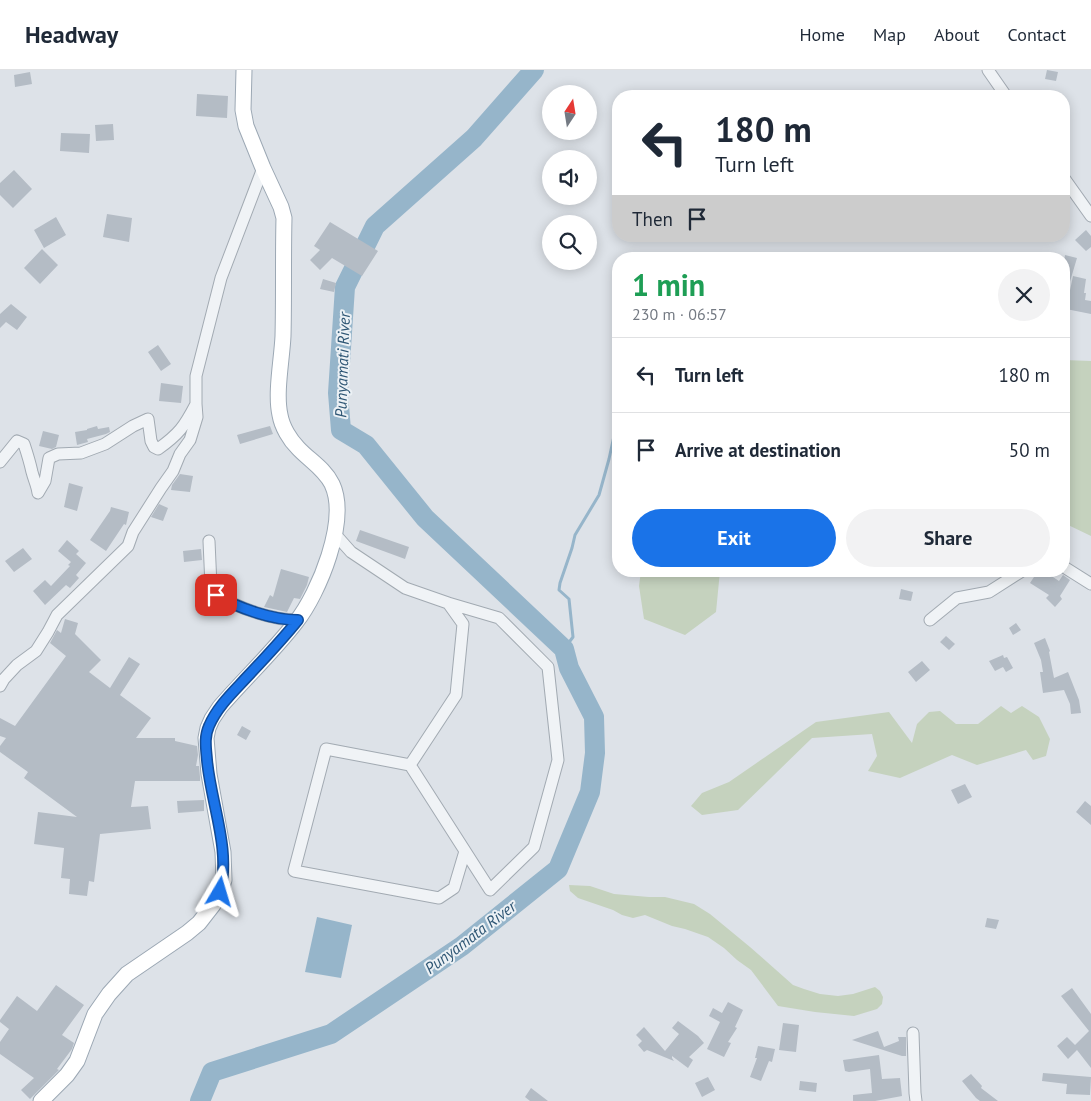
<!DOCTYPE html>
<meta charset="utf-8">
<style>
:root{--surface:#fff;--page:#f2f2f3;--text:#1f2937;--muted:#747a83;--line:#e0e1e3;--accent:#1a73e8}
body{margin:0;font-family:"PT Sans",sans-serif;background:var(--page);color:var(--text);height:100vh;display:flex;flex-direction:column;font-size:19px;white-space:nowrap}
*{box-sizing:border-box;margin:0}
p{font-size:16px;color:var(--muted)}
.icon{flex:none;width:28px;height:28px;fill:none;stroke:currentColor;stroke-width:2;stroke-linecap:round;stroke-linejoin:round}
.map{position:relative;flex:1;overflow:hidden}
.side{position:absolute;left:612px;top:182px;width:458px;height:325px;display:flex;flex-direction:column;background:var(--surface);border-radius:20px;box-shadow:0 2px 12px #0003}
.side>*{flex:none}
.top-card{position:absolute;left:612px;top:20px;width:458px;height:152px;border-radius:20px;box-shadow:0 2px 12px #0003;background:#fff;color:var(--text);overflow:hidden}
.needle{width:32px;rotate:12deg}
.tools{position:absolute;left:542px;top:15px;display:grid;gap:10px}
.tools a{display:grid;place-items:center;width:55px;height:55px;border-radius:50%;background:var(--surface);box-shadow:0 2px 12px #0003;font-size:25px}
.pin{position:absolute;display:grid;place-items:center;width:42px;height:42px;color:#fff;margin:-21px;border-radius:10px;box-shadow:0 2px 8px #0006}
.me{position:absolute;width:55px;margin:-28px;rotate:7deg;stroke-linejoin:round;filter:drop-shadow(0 0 4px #0008)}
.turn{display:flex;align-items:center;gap:18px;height:105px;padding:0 20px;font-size:22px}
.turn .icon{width:65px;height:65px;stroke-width:2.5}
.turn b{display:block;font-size:35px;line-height:42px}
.then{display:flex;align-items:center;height:48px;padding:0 20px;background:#0003;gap:10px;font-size:19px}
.round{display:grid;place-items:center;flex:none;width:52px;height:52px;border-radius:26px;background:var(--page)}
.headline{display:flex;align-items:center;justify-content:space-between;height:85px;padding:0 20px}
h1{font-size:30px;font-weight:700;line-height:38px;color:#1e9e55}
.primary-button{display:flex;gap:10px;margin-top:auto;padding:10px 20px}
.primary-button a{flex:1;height:58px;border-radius:30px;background:var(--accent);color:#fff;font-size:20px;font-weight:700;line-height:58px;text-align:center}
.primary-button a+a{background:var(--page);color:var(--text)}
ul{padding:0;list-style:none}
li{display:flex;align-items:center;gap:15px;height:75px;padding:0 20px;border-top:1px solid var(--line)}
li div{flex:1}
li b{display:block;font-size:19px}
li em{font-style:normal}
header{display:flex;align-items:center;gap:30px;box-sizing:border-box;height:70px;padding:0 25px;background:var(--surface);border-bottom:1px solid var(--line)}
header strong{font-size:24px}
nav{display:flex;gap:28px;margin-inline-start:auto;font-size:18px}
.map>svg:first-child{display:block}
.green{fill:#c5d2be}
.water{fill:#96b5ca}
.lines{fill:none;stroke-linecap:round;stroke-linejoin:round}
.stream{stroke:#96b5ca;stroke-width:3}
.river{stroke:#96b5ca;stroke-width:20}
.building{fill:#b4bcc5}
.minor-casing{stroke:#a2aab2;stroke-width:13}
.major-casing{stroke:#9ca8b4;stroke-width:17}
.minor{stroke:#f0f3f6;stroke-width:11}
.major{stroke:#fff;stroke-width:15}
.route-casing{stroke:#114b97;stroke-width:12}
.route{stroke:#1a73e8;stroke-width:9}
.labels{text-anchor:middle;stroke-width:4;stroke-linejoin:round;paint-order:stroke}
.water-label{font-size:16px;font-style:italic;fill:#2e5674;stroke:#ecf1f5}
</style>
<header>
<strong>Headway</strong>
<nav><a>Home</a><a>Map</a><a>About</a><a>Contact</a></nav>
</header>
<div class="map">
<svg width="1091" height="1031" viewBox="0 0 1091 1031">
<rect width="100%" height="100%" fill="#dde2e8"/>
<path class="green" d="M1064 290 1091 291V466L1064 453V431L1066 420 1064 417Z
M641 501H720L716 542 685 565 644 549 639 516Z
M1001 636 1011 643 1022 636 1039 647 1050 669 1046 686 1033 690 1026 680 977 695 952 685 900 708 868 701 877 686 872 664 812 668 738 740 702 745 691 736 702 723 729 712 816 652 889 642 912 673 917 654 929 642 940 641 956 654H978Z
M569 815 590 816 614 824 649 827H665L694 834 710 844 750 877 793 915 804 919 820 924 838 926 853 924 875 917 880 921 883 927 882 934 877 939 854 946 815 942 778 936 751 900 737 890 724 878 708 867 685 859 672 856 645 845 633 848 622 845 613 840 578 828 570 821Z"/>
<path class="water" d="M317 847 352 855 341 908 305 902Z"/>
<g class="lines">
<path class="stream" d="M564 579 573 567 569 529 559 520 560 513 572 478 575 465 599 425 609 389 619 343"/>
<path class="river" d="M200 1031 212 1002 331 964 462 876 558 799 590 722 595 683 594 647 569 598 564 579 425 448 366 375 341 360 338 323 345 217 375 156 474 68 534 0"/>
</g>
<path class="building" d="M1047 0 1058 2 1056 11 1045 9Z
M30 2 32 14 15 17 14 5Z
M197 24 228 26 227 48 196 46Z
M113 54 114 70 96 71 95 55Z
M61 63 90 64 89 83 60 81Z
M14 100 32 119 13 138 0 125V113Z
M107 144 132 148 129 172 103 167Z
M56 147 66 165 44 178 34 160Z
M330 152 378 181 362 206 332 188 320 200 310 190 320 180 314 176Z
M1086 160 1091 166V177L1086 181 1075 170Z
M42 179 58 195 40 214 24 198Z
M1065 185 1077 188 1066 225H1064V191Z
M1073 206 1086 209 1084 223H1086L1085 230 1091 231V244L1066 239Z
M323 209 336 213 334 222 320 219Z
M11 234 27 247 17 260 6 252 0 258V244Z
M158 275 171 294 161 301 148 282Z
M161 313 183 316 181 333 159 331Z
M97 356 98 359 109 357 110 362 106 364 87 369 88 372 77 375 75 362 87 360V359Z
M270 356 273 364 240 374 237 365Z
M43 361 59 365 56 377 52 379 39 376Z
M180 404 193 406 190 422 171 420 172 415Z
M69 413 83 417 77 441 64 437Z
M159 434 168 438 163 451 151 447Z
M111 437 129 442 126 455 124 454 106 481 90 470 110 441Z
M360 460 409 477 405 489 356 471Z
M67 470 79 481 76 484 86 493 76 505 79 508 70 518 66 515 45 535 33 521 45 510 51 516 70 496 68 495 71 492 58 481Z
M23 478 32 489 14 502 5 491Z
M201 479 202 490 184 492 183 481Z
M281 499 309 507 307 515 300 529 294 528 287 542 264 537 270 525 273 527Z
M1038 501H1044L1059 511 1063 505 1070 510 1060 526 1062 529 1055 537 1046 528 1049 525 1030 513Z
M901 519 913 522 911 531 899 529Z
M65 549 78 553 75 564 101 590 89 602 110 618 129 587 140 594 120 625 151 648 136 668H175V671L197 676 198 685 196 696H199L200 707V711H135L131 737 148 736 151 759 100 764 94 812 89 811 87 826 69 824 70 809 61 808 64 778 34 774 38 742 77 747 24 708 28 702 0 682V676L6 668 0 666V648L15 656 66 586 50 573 57 560 61 563Z
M1016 553 1021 560 1013 565 1009 558Z
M946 566 955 574 949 580 940 572Z
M1045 568 1050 581 1049 582 1054 608 1068 602 1079 630 1081 643 1071 644 1070 634 1064 620 1043 623 1040 602H1043L1041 590 1034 573Z
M1003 585 1004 588 1007 587 1013 598 1006 602 1003 597 995 601 989 591Z
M922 591 930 600 916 612 908 602Z
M242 656 251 661 246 670 237 665Z
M965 714 972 727 958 734 951 720Z
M204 730V741L178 743 177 731Z
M1085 731 1091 736V755L1076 742Z
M987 848 999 850 996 859 985 857Z
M56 915 84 935 62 965 74 973 72 979 57 999 59 1000 30 1029 21 1020 34 1008 0 984V972L9 959 0 952V950L17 926 37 941Z
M1072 918 1091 944V998L1077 980 1068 989 1057 976 1067 967 1075 975 1089 961 1061 926Z
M728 932 743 940 735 957 737 958 728 972 731 973 724 987 707 979 720 952 709 946 713 938 722 943Z
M678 951 698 966 704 973 689 987 693 990 688 998 672 986V988L674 991 647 980 644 982 638 975 642 971 636 965 644 957 665 981 679 964 672 958Z
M783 953 799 955 796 982 779 980Z
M878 961 884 977 899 971 898 967H906V986H902L852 970Z
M758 976 775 979 772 992 769 991 761 1011 750 1007 757 988H755Z
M879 985 882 1009 900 1008 902 1026 875 1031H853V1025L872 1023 870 999 849 1002 845 1001 843 990Z
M1043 1003 1091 1007 1090 1025 1066 1024 1067 1014 1042 1011Z
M971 1004 982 1016 981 1018 998 1031H980L976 1028 962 1011Z
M708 1007 715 1020 702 1027 695 1013Z
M800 1011 817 1013 816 1022 799 1020Z
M531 1018 548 1031H530L525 1027Z"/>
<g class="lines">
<defs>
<path id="minor" d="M988 0 1006 26
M1064 108 1091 146
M0 392 17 371 24 374C27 383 30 393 32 402 34 410 37 415 38 423L45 411 49 388 58 384 81 383 105 374 133 356 148 349 151 371 154 377 158 379C179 364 184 357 196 334
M335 464 351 482 405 518 448 533 463 554 456 625 410 695 326 679 294 801 439 828 454 818 465 781 410 695 490 820 534 777 558 690 548 597 499 548 448 533
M209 471 211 516 213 522 216 525C239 538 271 550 298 550
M1064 497 1091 514
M930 550 957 528 989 522 1022 501
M0 616 4 609 17 595 36 581 48 562 57 545 128 476 133 462 161 418 173 401 180 384 190 370 197 347 196 334V306L221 208 263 98
M913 963 915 1023 916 1031"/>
<path id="major" d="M41 1031 67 1005 77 991 95 944 109 924 127 904 187 863 199 853 213 835 220 822 224 810 223 782 209 704 206 668 208 658 212 649 220 637C245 608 273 582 296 552 319 523 349 450 332 414 324 398 309 390 298 378 290 370 282 357 280 345 275 323 282 289 283 266 284 226 283 187 284 148L281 137 263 98 246 56 243 40 244 0"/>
</defs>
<use href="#minor" class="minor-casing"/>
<use href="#major" class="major-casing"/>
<use href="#minor" class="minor"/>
<use href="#major" class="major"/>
</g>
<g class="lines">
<defs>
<path id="route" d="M216 525C238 538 272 550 298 550 282 570 264 589 246 608 233 622 217 637 209 656 204 667 206 678 207 690 211 734 231 779 220 822"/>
</defs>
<use href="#route" class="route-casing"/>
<use href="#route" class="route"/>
</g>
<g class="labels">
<g class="water-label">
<text transform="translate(342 295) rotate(-88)" y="6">Punyamati River</text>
<text transform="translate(470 867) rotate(-37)" y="6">Punyamata River</text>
</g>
</g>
</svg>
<div class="tools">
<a><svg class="needle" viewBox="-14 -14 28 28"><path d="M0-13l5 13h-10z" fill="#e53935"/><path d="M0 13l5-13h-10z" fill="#747a83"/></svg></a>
<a><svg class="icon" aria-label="sound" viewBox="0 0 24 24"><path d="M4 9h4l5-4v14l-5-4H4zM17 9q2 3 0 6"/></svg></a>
<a><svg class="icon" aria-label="search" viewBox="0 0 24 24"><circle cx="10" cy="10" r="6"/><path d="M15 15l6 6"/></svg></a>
</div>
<div class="pin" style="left:216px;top:525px;background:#d93025"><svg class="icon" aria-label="arrive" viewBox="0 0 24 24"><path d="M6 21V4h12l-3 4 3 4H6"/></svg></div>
<svg class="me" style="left:220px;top:822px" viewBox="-20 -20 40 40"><path d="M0-17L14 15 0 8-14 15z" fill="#1a73e8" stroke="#fff" stroke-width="4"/></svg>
<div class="top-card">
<div class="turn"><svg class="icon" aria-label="left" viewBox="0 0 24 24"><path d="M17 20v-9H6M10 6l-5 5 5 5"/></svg><div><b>180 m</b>Turn left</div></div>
<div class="then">Then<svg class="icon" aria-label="arrive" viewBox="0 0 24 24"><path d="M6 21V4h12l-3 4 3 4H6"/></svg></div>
</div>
<section class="side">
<div class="headline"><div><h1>1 min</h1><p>230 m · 06:57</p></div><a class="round"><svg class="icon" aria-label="close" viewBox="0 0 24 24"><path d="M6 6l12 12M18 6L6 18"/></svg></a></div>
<ul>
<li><svg class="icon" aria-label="left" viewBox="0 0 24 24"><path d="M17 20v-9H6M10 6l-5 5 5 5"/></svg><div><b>Turn left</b></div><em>180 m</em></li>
<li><svg class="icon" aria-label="arrive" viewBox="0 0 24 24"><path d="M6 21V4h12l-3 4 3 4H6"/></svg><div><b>Arrive at destination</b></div><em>50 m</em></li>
</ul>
<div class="primary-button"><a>Exit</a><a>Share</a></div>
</section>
</div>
